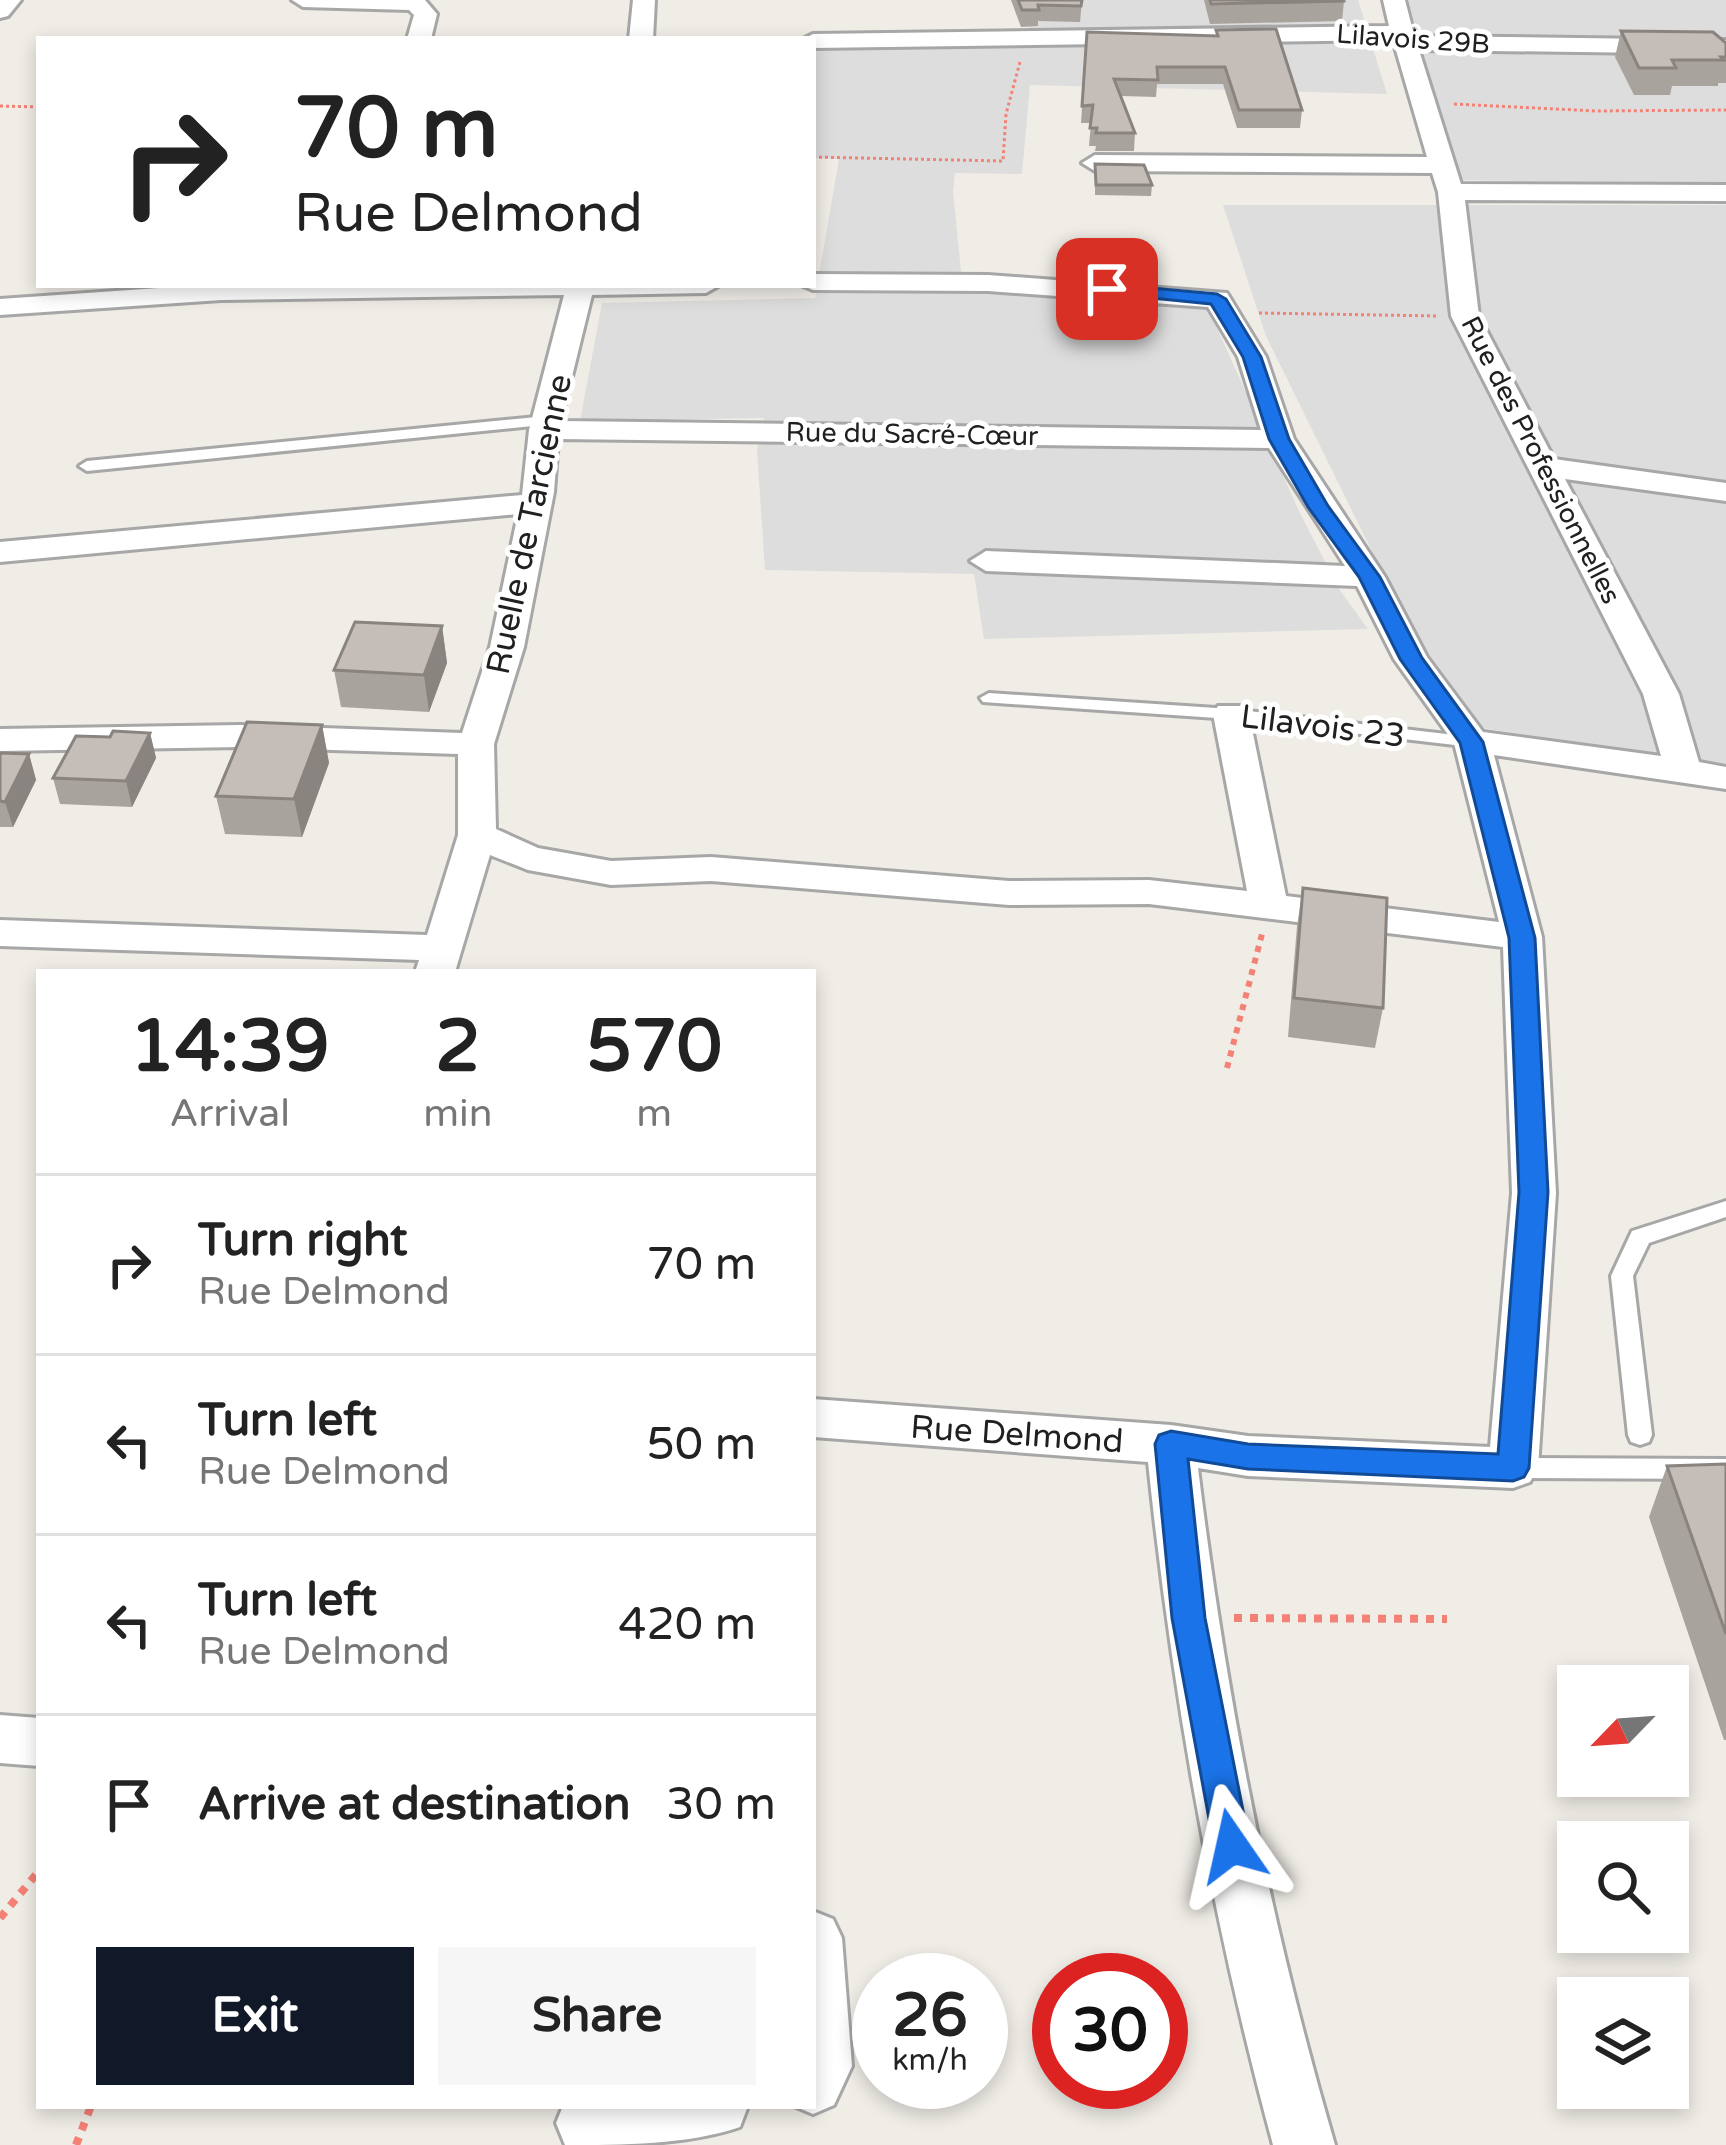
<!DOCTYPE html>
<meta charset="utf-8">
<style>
:root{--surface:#fff;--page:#f6f6f6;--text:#222;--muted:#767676;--line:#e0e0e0;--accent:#111827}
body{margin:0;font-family:"Varela Round",sans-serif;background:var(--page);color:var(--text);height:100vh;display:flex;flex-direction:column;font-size:45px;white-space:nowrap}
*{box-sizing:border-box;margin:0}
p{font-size:39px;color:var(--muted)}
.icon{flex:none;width:66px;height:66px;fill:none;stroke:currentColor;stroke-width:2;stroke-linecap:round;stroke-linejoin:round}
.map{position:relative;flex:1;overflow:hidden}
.side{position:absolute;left:36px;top:969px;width:780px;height:1140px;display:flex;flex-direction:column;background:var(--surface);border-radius:0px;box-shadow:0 6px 18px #0003}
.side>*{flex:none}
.banner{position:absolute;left:36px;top:36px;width:780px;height:252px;border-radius:0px;box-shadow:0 6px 18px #0003;background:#fff;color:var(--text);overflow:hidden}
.needle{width:78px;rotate:245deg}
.fabs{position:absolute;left:1557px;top:1665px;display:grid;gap:24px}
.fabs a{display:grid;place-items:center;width:132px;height:132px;border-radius:0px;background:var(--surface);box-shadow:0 6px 18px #0003;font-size:60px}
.speed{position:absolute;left:852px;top:1953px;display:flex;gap:24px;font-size:60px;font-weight:700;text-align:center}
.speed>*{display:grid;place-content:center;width:156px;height:156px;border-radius:50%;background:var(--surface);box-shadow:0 6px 18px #0003;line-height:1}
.speed small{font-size:30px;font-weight:400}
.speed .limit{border:18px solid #d22;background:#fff;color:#111}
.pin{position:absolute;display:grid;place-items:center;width:102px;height:102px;color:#fff;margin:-51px;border-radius:24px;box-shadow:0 6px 18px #0006}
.me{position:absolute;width:132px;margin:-66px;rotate:349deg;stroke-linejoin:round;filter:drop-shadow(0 0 9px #0008)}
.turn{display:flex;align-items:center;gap:42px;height:252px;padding:0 60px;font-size:54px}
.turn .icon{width:156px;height:156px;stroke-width:2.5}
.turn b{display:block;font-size:84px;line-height:102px}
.eta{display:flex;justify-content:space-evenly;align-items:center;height:204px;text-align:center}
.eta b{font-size:72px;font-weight:800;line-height:84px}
.primary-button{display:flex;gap:24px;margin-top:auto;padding:24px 60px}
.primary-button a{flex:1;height:138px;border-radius:0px;background:var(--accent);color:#fff;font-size:48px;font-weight:800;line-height:138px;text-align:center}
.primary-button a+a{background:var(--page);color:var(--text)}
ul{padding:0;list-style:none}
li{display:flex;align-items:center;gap:36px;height:180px;padding:0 60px;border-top:3px solid var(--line)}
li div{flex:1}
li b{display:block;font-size:45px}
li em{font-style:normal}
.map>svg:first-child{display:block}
.residential{fill:#dedddd}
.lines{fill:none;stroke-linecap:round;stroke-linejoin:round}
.lane-casing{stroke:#a7a7a7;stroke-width:6}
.street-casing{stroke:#a7a7a7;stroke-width:6}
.path-far2{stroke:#f48175;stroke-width:3;stroke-dasharray:3 3;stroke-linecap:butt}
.path-far1{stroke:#f48175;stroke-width:6;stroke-dasharray:6 6;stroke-linecap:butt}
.path{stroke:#f48175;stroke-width:8;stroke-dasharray:8 8;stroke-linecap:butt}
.lane{fill:#fff;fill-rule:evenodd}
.street{fill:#fff;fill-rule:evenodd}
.wall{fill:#a9a39d}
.shaded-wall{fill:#8a8480}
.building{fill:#c5bdb7;stroke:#8a8480;stroke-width:3}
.route{fill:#1a73e8;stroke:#114b97;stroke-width:3}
.labels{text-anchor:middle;stroke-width:10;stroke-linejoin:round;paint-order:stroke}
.far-street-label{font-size:27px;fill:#202020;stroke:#fff}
.street-label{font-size:33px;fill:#202020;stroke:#fff}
</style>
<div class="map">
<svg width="1726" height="2145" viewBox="0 0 1726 2145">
<rect width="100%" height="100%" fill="#f0ede7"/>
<path class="residential" d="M1020 0H1358L1387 94 1030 85 1022 174 955 173 953 191 963 291 1208 308 1298 509 1339 589 1368 629 984 639 974 574 765 570 757 450 764 418 580 421 602 303 815 298 839 159 813 158V45L1034 43Z
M1408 0H1726V183L1442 180 1434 95Z
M1223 205H1726V766L1457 724 1266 336Z"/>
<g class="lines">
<defs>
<path id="lane" d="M547 416 552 418V424L87 471 79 466 87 461Z
M989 693 1231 709 1472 737 1481 742 1472 747 1231 719 983 702 980 698Z
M1726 1201V1217L1649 1243 1633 1276 1652 1435 1649 1442 1640 1445 1631 1442 1628 1435 1611 1276 1632 1231Z
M1513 1458 1726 1459V1479L1513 1478 1504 1475 1501 1468 1504 1461Z"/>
<path id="street" d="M0 0H21L8 16 0 18Z
M292 0H425L437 14 431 39H407L414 15 409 10 303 7Z
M633 0H655L653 39H629Z
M1383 0H1405L1413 31 1424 36 1726 40V54L1419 50 1461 184 1726 185V201L1465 200 1479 316 1554 459 1726 483V501L1565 479 1679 694 1699 762 1726 767V789L1494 755 1542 937 1556 1193 1538 1468 1530 1482 1513 1488 1248 1476 1198 1468C1226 1698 1270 1923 1335 2145H1273C1212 1920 1172 1693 1148 1462L813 1437V1399L1171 1425 1248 1436 1490 1447 1512 1193 1503 947 1149 904 1009 905 711 881 611 885 528 870 490 855 455 972H415L419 960 0 946V920L427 935 458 835V754L240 747 0 751V729L240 725 462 733 490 647 518 514 0 562V542L522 495 529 430 564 295 221 300 0 315V299L202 285H720L706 293 592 295 561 421 1261 430 1238 357 1208 307 988 291 813 290 801 285H813V274L988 275 1227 293 1266 357 1294 439 1385 577 1427 657 1483 732 1661 756 1643 694 1451 316 1438 192 1432 173 1095 171 1082 163 1095 155 1427 157 1393 40 813 48V39H803L813 34 1389 26ZM558 439 1269 448 1345 566 986 551 970 561 986 571 1357 586 1394 659 1454 743 1499 922 1286 896 1249 714 1244 706H1218L1213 714 1247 891 1149 880 1009 881 711 857 611 861 538 848 496 829 494 744 524 647 554 492Z
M0 1715 39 1718V1766L0 1763Z
M813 1911 833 1919 842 1938 852 2066 834 2105 813 2114 794 2106H813Z
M563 2106H748L740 2127C687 2145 622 2145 565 2145L556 2123Z"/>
</defs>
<use href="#lane" class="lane-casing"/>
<use href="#street" class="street-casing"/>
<path class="path-far2" d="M1454 104 1596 111 1726 110
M0 106 39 107
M813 157 1003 161 1006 114 1020 62
M1259 313 1438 316"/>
<path class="path-far1" d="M1227 1068 1262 934"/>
<path class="path" d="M1234 1618 1447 1619
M0 1918 39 1871
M76 2145 91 2106"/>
<use href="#lane" class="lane"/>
<use href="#street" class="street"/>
</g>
<path class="wall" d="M1011 0H1082L1080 22 1038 21V26L1021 27Z
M1204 0H1344V1L1342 21 1210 24Z
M1216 30 1302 110 1300 128H1237L1223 84H1157L1156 97 1121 96 1135 133 1134 151H1095L1096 146H1089L1091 123H1081L1087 32 1216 36Z
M1621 31 1726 43V83H1718V86H1672L1670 95H1634L1615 57Z
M1095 164 1152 185 1151 196 1095 195Z
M442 626 447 663 429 712 341 707 334 670Z
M322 725 329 763 302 837 225 834 216 796Z
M150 733 156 758 132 807 60 804 53 778 110 737Z
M0 753 29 754 36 780 13 827H0Z
M1303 888 1383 1008 1375 1048 1288 1037 1297 926Z
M1726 1464V1740H1724L1649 1517 1667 1466Z"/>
<path class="shaded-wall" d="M442 626 447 663 429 712 424 675Z
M322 725 329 763 302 837 294 799Z
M150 733 156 758 132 807 126 781Z
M29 754 36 780 13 827 5 802Z"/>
<path class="building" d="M1018 0H1082L1081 6 1038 5 1039 10H1022Z
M1210 0H1344V1L1211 4Z
M1276 29 1302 110H1239L1225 67H1157L1158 80 1114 79 1135 133H1096L1097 128H1090L1093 105 1082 106 1087 32 1218 36 1216 30Z
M1621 31 1713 32 1726 43V57H1721L1724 60H1672L1676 68H1639Z
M1095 164 1144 165 1152 185H1096Z
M355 622 442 626 424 675 334 670Z
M247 722 322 725 294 799 216 796Z
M113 731 150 733 126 781 53 778 76 736 110 737Z
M0 753 29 754 5 802 0 801Z
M1303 888 1387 898 1383 1008 1294 998Z
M1726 1464V1634L1667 1466Z"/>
<path class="route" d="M1107 284 1217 294 1226 299 1261 357 1289 439 1328 506 1380 577 1422 658 1483 742 1535 938 1548 1192 1529 1468 1524 1477 1513 1481 1248 1469 1188 1459 1205 1618 1250 1846 1245 1858 1232 1863 1219 1858 1214 1846 1172 1618 1155 1444 1159 1435 1171 1431 1248 1444 1498 1454 1519 1192 1509 938 1460 743 1400 659 1359 577 1308 507 1269 439 1243 357 1211 304 1101 293V285Z"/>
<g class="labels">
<g class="far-street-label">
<text transform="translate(1413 39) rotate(4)" y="9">Lilavois 29B</text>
<text transform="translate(912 434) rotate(1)" y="9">Rue du Sacré-Cœur</text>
<text transform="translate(1541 460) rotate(63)" y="9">Rue des Professionnelles</text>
</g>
<g class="street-label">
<text transform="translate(528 524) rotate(-78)" y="12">Ruelle de Tarcienne</text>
<text transform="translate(1323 725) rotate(7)" y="12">Lilavois 23</text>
<text transform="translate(1017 1433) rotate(4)" y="12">Rue Delmond</text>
</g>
</g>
</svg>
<div class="fabs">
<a><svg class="needle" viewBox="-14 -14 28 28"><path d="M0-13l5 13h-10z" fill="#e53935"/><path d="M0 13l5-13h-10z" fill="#767676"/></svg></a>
<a><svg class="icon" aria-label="search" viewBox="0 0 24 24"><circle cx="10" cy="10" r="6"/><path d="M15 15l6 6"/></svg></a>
<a><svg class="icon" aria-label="layers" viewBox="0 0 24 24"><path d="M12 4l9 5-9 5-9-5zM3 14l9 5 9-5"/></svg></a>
</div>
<div class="speed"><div>26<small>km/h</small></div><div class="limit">30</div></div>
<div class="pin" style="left:1107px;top:289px;background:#d93025"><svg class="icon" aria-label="arrive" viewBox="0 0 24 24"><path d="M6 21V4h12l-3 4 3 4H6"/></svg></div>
<svg class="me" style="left:1232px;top:1846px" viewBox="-20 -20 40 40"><path d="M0-17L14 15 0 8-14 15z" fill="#1a73e8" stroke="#fff" stroke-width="4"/></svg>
<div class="banner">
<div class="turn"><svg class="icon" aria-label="right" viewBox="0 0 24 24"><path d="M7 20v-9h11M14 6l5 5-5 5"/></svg><div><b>70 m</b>Rue Delmond</div></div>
</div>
<section class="side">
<div class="eta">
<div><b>14:39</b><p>Arrival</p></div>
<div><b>2</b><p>min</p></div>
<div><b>570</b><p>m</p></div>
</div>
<ul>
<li><svg class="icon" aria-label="right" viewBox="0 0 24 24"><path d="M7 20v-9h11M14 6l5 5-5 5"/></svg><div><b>Turn right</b><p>Rue Delmond</p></div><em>70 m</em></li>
<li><svg class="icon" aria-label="left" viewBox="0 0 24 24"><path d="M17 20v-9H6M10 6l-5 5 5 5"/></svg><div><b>Turn left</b><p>Rue Delmond</p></div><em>50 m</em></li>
<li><svg class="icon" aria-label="left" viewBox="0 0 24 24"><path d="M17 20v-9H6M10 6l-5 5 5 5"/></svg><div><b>Turn left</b><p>Rue Delmond</p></div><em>420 m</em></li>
<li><svg class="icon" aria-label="arrive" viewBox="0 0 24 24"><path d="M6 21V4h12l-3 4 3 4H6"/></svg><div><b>Arrive at destination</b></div><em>30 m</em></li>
</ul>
<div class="primary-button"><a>Exit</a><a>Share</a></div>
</section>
</div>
